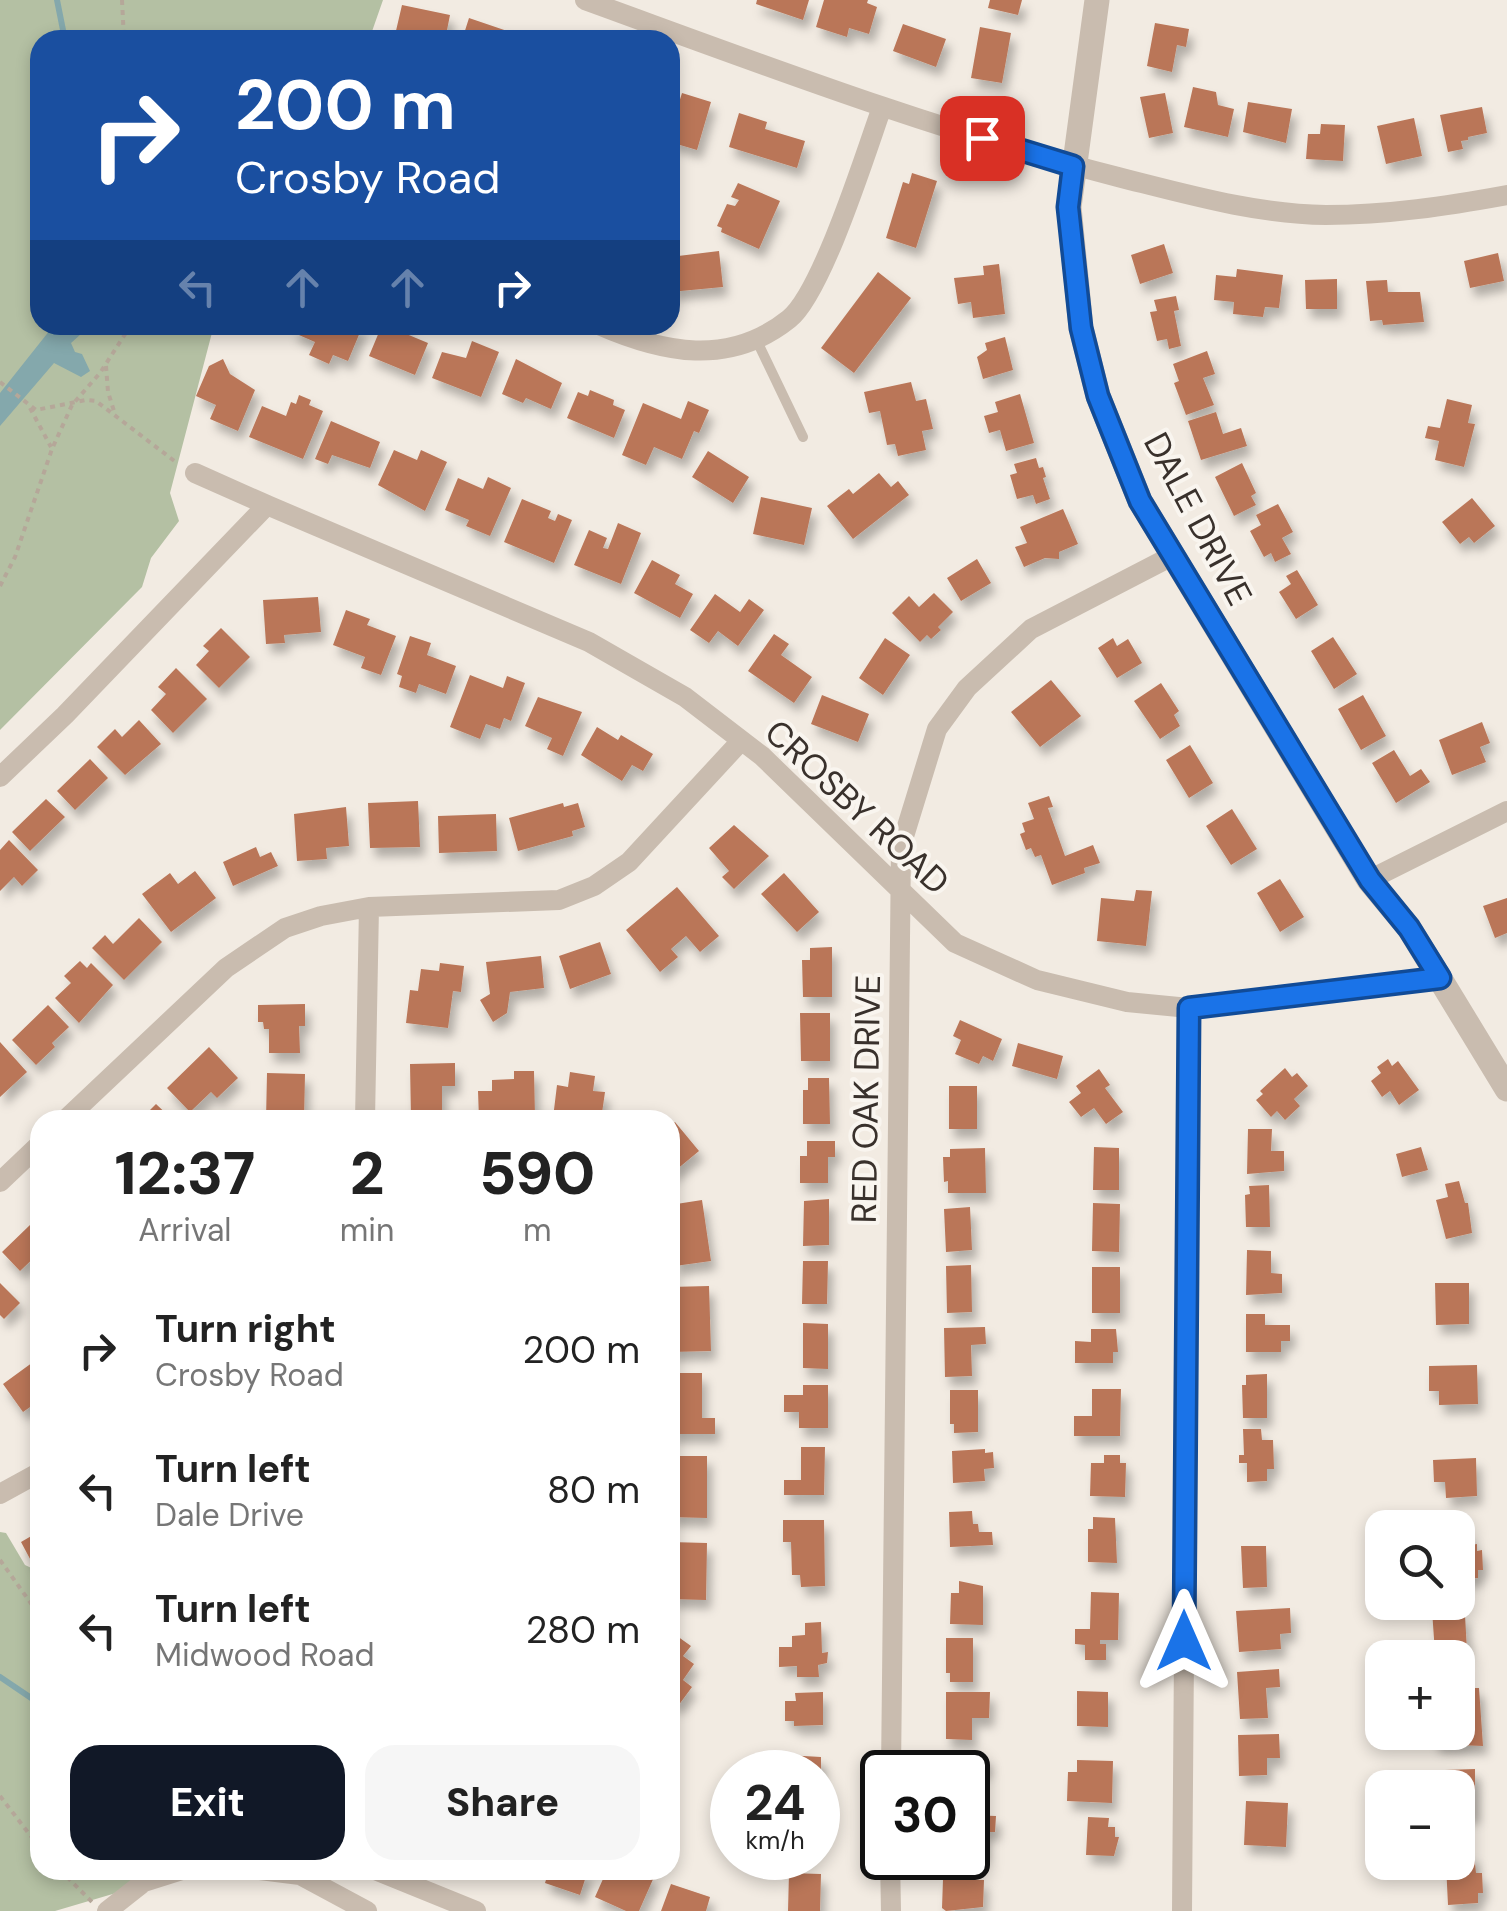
<!DOCTYPE html>
<meta charset="utf-8">
<style>
:root{--surface:#fff;--page:#f6f6f6;--text:#222;--muted:#767676;--accent:#111827}
body{margin:0;font-family:"DM Sans",sans-serif;background:var(--page);color:var(--text);height:100vh;display:flex;flex-direction:column;font-size:38px;white-space:nowrap}
*{box-sizing:border-box;margin:0}
p{font-size:32px;color:var(--muted)}
.icon{flex:none;width:55px;height:55px;fill:none;stroke:currentColor;stroke-width:2;stroke-linecap:round;stroke-linejoin:round}
.map{position:relative;flex:1;overflow:hidden}
.details{position:absolute;left:30px;top:1110px;width:650px;height:770px;display:flex;flex-direction:column;background:var(--surface);border-radius:30px;box-shadow:0 5px 15px #0003}
.details>*{flex:none}
.banner{position:absolute;left:30px;top:30px;width:650px;height:305px;border-radius:30px;box-shadow:0 5px 15px #0003;background:#1a4fa0;color:#fff;overflow:hidden}
.controls{position:absolute;left:1365px;top:1510px;display:grid;gap:20px}
.controls a{display:grid;place-items:center;width:110px;height:110px;border-radius:20px;background:var(--surface);box-shadow:0 5px 15px #0003;font-size:50px}
.speed{position:absolute;left:710px;top:1750px;display:flex;gap:20px;font-size:50px;font-weight:700;text-align:center}
.speed>*{display:grid;place-content:center;width:130px;height:130px;border-radius:50%;background:var(--surface);box-shadow:0 5px 15px #0003;line-height:1}
.speed small{font-size:25px;font-weight:400}
.speed .limit{border:5px solid #111;border-radius:15px;background:#fff;color:#111}
.pin{position:absolute;display:grid;place-items:center;width:85px;height:85px;color:#fff;margin:-42px;border-radius:20px;box-shadow:0 5px 15px #0006}
.me{position:absolute;width:110px;margin:-55px;rotate:0deg;stroke-linejoin:round;filter:drop-shadow(0 0 8px #0008)}
.turn{display:flex;align-items:center;gap:35px;height:210px;padding:0 40px;font-size:45px}
.turn .icon{width:130px;height:130px;stroke-width:2.5}
.turn b{display:block;font-size:70px;line-height:85px}
.lanes{display:flex;align-items:center;height:95px;padding:0 40px;background:#0003;justify-content:center;gap:50px;direction:ltr}
.lanes .off{opacity:.35}
.eta{display:flex;justify-content:space-evenly;align-items:center;height:170px;text-align:center}
.eta b{font-size:60px;font-weight:800;line-height:70px}
.primary-button{display:flex;gap:20px;margin-top:auto;padding:20px 40px}
.primary-button a{flex:1;height:115px;border-radius:30px;background:var(--accent);color:#fff;font-size:40px;font-weight:800;line-height:115px;text-align:center}
.primary-button a+a{background:var(--page);color:var(--text)}
ul{padding:0;list-style:none}
li{display:flex;align-items:center;gap:30px;height:140px;padding:0 40px}
li div{flex:1}
li b{display:block;font-size:38px}
li em{font-style:normal}
.map>svg:first-child{display:block}
.green{fill:#b4c0a3}
.water{fill:#84a8ac}
.lines{fill:none;stroke-linecap:round;stroke-linejoin:round}
.stream{stroke:#84a8ac;stroke-width:6}
.building{fill:#ba7658;filter:url(#shadow)}
.path{stroke:#b5a799;stroke-width:4;stroke-dasharray:5 5;stroke-linecap:butt}
.service{stroke:#c9bcaf;stroke-width:10}
.minor{stroke:#c9bcaf;stroke-width:20}
.tertiary{stroke:#c9bcaf;stroke-width:25}
.route-casing{stroke:#114b97;stroke-width:25}
.route{stroke:#1a73e8;stroke-width:18}
.labels{text-anchor:middle;stroke-width:8;stroke-linejoin:round;paint-order:stroke}
.street-label{font-size:35px;fill:#39312c;stroke:#f9f5ef}
</style>
<div class="map">
<svg width="1507" height="1911" viewBox="0 0 1507 1911">
<defs>
<filter id="shadow"><feDropShadow dx="5" dy="9" stdDeviation="5" flood-color="#0004"/></filter>
</defs>
<rect width="100%" height="100%" fill="#f2ebe2"/>
<path class="green" d="M0 0H383L369 40H40V325H214L170 493 179 521 151 558 142 587 0 730Z
M0 1532 6 1533 25 1565 40 1572V1870H194L55 1911H0Z"/>
<path class="water" d="M54 325H91L71 343 75 352 82 354 90 371 81 377 54 363 0 426V393Z"/>
<g class="lines">
<path class="stream" d="M57 0 65 40
M0 1677 40 1704"/>
</g>
<path class="building" d="M757 0H809L803 20 756 4Z
M824 0H868L867 3 877 7 869 34 849 28 847 37 816 27Z
M990 0H1022L1018 15 988 8Z
M402 5 450 15 445 40H417L395 35Z
M469 18 516 34 514 40H462Z
M1155 23 1189 29 1186 47 1177 45 1172 72 1147 66Z
M903 24 946 39 936 67 893 51Z
M980 27 1011 33 1002 83 971 78Z
M1193 87 1216 92 1218 105 1234 109 1228 137 1184 127Z
M682 93 711 102 697 150 670 142V110L676 112Z
M1165 93 1173 133 1149 138 1140 97Z
M1248 102 1292 109 1286 143 1243 132Z
M1482 107 1487 133 1468 137V140L1461 141 1463 149 1448 152 1440 115Z
M739 113 767 122 765 129 805 141 797 168 729 147Z
M1414 118 1422 156 1386 164 1377 126Z
M1321 124 1345 125 1343 161 1306 159 1308 134H1320Z
M912 173 937 181 916 248 886 238 903 182 909 184Z
M738 183 780 201 759 249 721 232 722 228 717 226 727 204 735 206 739 200 731 197Z
M1164 244 1173 273 1140 284 1131 255Z
M719 251 723 287 670 292V257Z
M1498 253 1504 281 1470 288 1464 261Z
M999 264 1005 314 973 318 971 302 958 304 954 278 984 275 983 266Z
M1237 269 1283 275 1279 308 1265 307 1263 317 1233 314 1234 302 1214 300 1216 275 1236 277Z
M878 272 911 298 854 373 821 348Z
M1337 279V309H1306L1305 280Z
M1387 280 1388 292H1420L1424 322 1383 325 1382 320 1370 321 1366 281Z
M1176 296 1179 310 1174 311 1181 346 1169 349 1167 339 1157 341 1150 312 1157 311 1154 300Z
M295 325H363L348 361 333 355 329 364 309 355 315 342 292 332Z
M382 325H408L404 333 428 343 415 375 369 356Z
M1005 337 1013 370 983 379 977 357 987 350 985 343Z
M472 341 499 352 481 397 432 378 442 352 466 358Z
M1207 351 1215 374 1203 378 1214 405 1186 415 1174 383 1179 381 1173 364Z
M223 359 230 374 255 390 238 431 210 419 216 405 196 396 209 366Z
M516 359 562 383 551 409 526 398 523 403 502 394Z
M911 382 916 401 926 399 933 429 922 431 926 450 898 456 895 444 887 445 880 411 869 413 864 392Z
M590 390 614 400 613 405 625 410 614 438 567 418 578 392 588 396Z
M1020 394 1034 443 1006 451 1000 430 989 433 984 416 998 412 995 402Z
M299 395 311 400 309 405 323 411 303 459 249 437 262 406 286 416 291 402 296 404Z
M1447 399 1472 405 1468 423 1475 424 1464 467 1435 460 1439 441 1425 438 1428 426 1440 428Z
M688 401 709 410 699 433 694 431 682 459 654 447 646 465 622 455 643 403 681 419Z
M1216 412 1223 434 1241 428 1247 446 1201 460 1188 421Z
M331 421 380 442 370 468 332 455 328 464 315 459Z
M394 450 417 460 421 450 447 462 425 511 378 485Z
M708 451 749 477 733 503 692 477Z
M1036 458 1039 468 1043 467 1046 477 1043 478 1050 499 1036 504 1033 495 1017 499 1010 475 1017 473 1014 464Z
M1242 463 1256 493 1251 496 1256 505 1234 516 1215 477Z
M879 473 891 487 898 481 909 495 853 539 827 506 849 489 853 494Z
M488 477 511 488 490 536 466 526 469 520 445 510 458 478 483 489Z
M761 497 812 508 804 545 753 534Z
M1472 498 1495 526 1474 543 1469 537 1460 544 1442 522Z
M522 499 551 511 548 518 555 521 558 514 572 520 554 563 504 542Z
M1278 504 1293 532 1282 538 1291 554 1275 562 1271 553 1264 557 1250 531 1261 525 1256 515Z
M1063 509 1078 544 1059 552V559L1045 558 1024 567 1015 547 1027 543 1020 527Z
M618 523 641 533 621 584 574 565 589 530 607 538 603 548 608 549Z
M977 559 991 583 961 601 947 578Z
M652 560 680 575 675 584 693 594 680 618 634 593Z
M1297 570 1318 605 1296 619 1279 592 1291 584 1286 576Z
M934 593 953 612 938 627 941 630 931 639 927 635 920 642 892 613 909 596 919 607Z
M715 594 740 612 749 599 764 610 738 646 718 631 709 643 690 630Z
M318 597 321 632 284 635 285 643 266 644 263 600Z
M346 610 370 619 367 625 396 636 381 675 361 668 365 657 333 645Z
M221 628 250 657 219 688 196 665 209 651 203 646Z
M774 634 789 644 781 655 812 677 794 703 748 671Z
M410 636 431 643 427 655 456 666 446 694 419 684 416 693 399 687 402 676 397 674Z
M1333 637 1357 674 1334 689 1311 651Z
M885 638 910 655 883 695 859 678Z
M1113 638 1117 646 1128 639 1142 663 1117 678 1098 648Z
M176 668 207 699 173 733 151 710 166 694 158 687Z
M470 675 503 688 507 676 525 683 511 721 504 718 500 729 486 724 480 739 450 727Z
M1051 680 1081 716 1040 747 1011 712Z
M1161 683 1179 711 1174 715 1180 726 1160 739 1134 701Z
M822 695 869 714 858 742 811 724Z
M1363 695 1386 736 1361 750 1338 709Z
M538 697 582 712 563 756 547 749 552 738 525 726Z
M139 720 161 744 125 775 97 747 115 729 122 737Z
M1482 722 1490 743 1480 747 1486 762 1452 775 1439 740Z
M597 727 618 740 621 735 653 754 643 771 632 765 622 781 581 755Z
M1190 745 1213 783 1189 798 1166 760Z
M1394 750 1410 776 1421 769 1430 782 1396 803 1372 763Z
M90 759 108 778 75 810 57 791Z
M1049 796 1053 807 1048 808 1065 856 1093 845 1100 863 1084 868 1085 873 1052 885 1041 855 1035 857 1031 848 1026 850 1020 834 1025 832 1022 823 1034 819 1028 803Z
M46 799 65 817 30 851 12 832Z
M418 801 420 847 370 848 368 803Z
M563 803 564 807 578 803 585 827 572 831 573 836 518 851 509 818Z
M346 807 349 846 326 848 327 859 297 861 294 814Z
M1232 809 1257 849 1231 865 1206 826Z
M496 814 497 851 439 853 438 816Z
M734 825 769 856 734 889 722 877 729 871 709 848Z
M9 840 38 870 22 886 14 877 0 891V850Z
M256 847 260 857 271 852 278 866 233 886 223 862Z
M195 871 216 898 171 932 142 894 170 873 178 884Z
M784 873 819 912 797 932 761 894Z
M1280 879 1304 917 1280 932 1257 893Z
M677 887 719 936 700 952 686 936 671 949 678 957 660 972 626 930Z
M1136 890 1152 891 1146 946 1097 941 1101 898 1134 901Z
M1507 898V933L1495 938 1483 906Z
M139 918 162 942 124 980 92 948 105 935 113 944Z
M600 942 611 974 570 989 559 956Z
M832 947V997H803L802 960H810V948Z
M541 956 544 988 510 992 507 1013 493 1022 480 1000 490 994 486 962Z
M80 961 87 968 91 963 113 985 79 1023 55 998 71 983 64 976Z
M440 963 464 966 461 992 453 991 448 1028 406 1023 410 990 418 991 421 969 439 971Z
M305 1004V1026H299L300 1053H269V1029H264L263 1022H258V1005Z
M48 1005 69 1027 52 1043 55 1047 36 1065 12 1040Z
M800 1013H830V1061H801Z
M960 1020 1002 1039 993 1061 983 1056 979 1064 955 1054 961 1040 953 1036Z
M0 1042 27 1072 0 1097Z
M1018 1043 1063 1056 1057 1079 1012 1066Z
M209 1047 238 1078 217 1098 211 1092 190 1112 167 1088Z
M1388 1059 1392 1066 1398 1061 1419 1090 1399 1105 1390 1091 1382 1097 1371 1081 1381 1073 1377 1067Z
M455 1063V1086H442V1118H411L410 1064Z
M1285 1068 1292 1077 1297 1073 1308 1086 1294 1099 1300 1106 1285 1120 1277 1111 1271 1117 1256 1100 1263 1094 1260 1091Z
M1099 1069 1110 1085 1105 1088 1123 1112 1106 1124 1094 1108 1081 1117 1069 1102 1081 1093 1076 1086Z
M514 1071H534L535 1117 479 1119 478 1091H492V1080L514 1079Z
M570 1072 595 1076 593 1091 605 1092 601 1120 553 1118 557 1085 568 1087Z
M267 1073 305 1074 304 1120H266Z
M808 1078H829L830 1124H803V1090H808Z
M949 1086H977V1129H949Z
M156 1104 173 1120H140Z
M675 1122 699 1151 670 1175V1126Z
M1248 1129H1272L1271 1151H1284V1171L1247 1174Z
M807 1141H835V1157H828V1183H800V1156H807Z
M1094 1147 1119 1148V1190H1093Z
M1421 1147 1428 1170 1402 1177 1396 1154Z
M985 1148 986 1193H948V1181L944 1182 943 1157H950V1149Z
M1459 1181 1465 1203H1468L1472 1233 1446 1239 1436 1200 1448 1197 1445 1184Z
M1269 1185 1270 1227H1246L1245 1195 1250 1194 1249 1186Z
M829 1199V1245L803 1246 804 1201Z
M702 1200 711 1261 675 1266 670 1205Z
M1093 1203 1120 1204 1119 1252 1092 1251Z
M970 1207 972 1250 946 1252 944 1209Z
M30 1225 40 1236V1252L20 1271 2 1252Z
M1247 1250 1271 1251V1273L1282 1274V1293L1246 1295Z
M803 1261H828L827 1304H802Z
M971 1265 972 1312 947 1313 946 1266Z
M1092 1267H1120V1313H1092Z
M0 1283 20 1303 4 1319 0 1315Z
M1435 1283H1469V1324L1436 1325Z
M709 1286 711 1351 670 1352V1287Z
M1246 1314H1265V1325H1290V1341H1281V1352H1246Z
M803 1323 828 1324V1369L803 1368Z
M985 1327 986 1344 971 1345 972 1376 945 1377 944 1328Z
M1091 1329H1116L1118 1352H1113V1363H1075V1341L1091 1342Z
M40 1357V1400L23 1412 3 1384Z
M1477 1365 1478 1404 1439 1405V1391H1429V1366Z
M670 1373H702V1418H715V1434H670Z
M1267 1374V1418H1243L1242 1385H1246V1375Z
M803 1385H828V1428H799V1412H784V1395H803Z
M1092 1389H1121L1120 1436H1074V1416H1092Z
M950 1390H978V1432L954 1433V1424H950Z
M1243 1429H1261L1262 1440H1273L1274 1469H1267V1481L1247 1482V1463H1239V1455H1244Z
M801 1447H825L824 1495H784V1480H801Z
M985 1449V1453L993 1452 994 1468 984 1469 985 1481 953 1483 952 1451Z
M1104 1455H1120V1463H1126L1125 1497 1090 1496 1091 1463H1104Z
M670 1456H707V1518L670 1517Z
M1476 1458 1477 1496 1446 1498 1445 1482H1434L1433 1460Z
M972 1511 973 1524H978L979 1532H992L993 1545 950 1547 949 1512Z
M1093 1517 1115 1518 1117 1563 1088 1562V1529H1093Z
M783 1520H824L825 1586 801 1587 800 1575H792L791 1542H783Z
M40 1531V1570L37 1572 21 1542Z
M1471 1534V1545L1477 1544V1551L1482 1550 1483 1570H1478V1578L1458 1579V1535Z
M670 1542 707 1543 706 1600 670 1599Z
M1241 1546H1266L1267 1587 1243 1588Z
M959 1581 983 1586V1625L950 1624 951 1593H959Z
M1091 1592 1119 1593 1118 1640H1100V1644H1106V1660H1085V1645L1075 1644V1629H1090Z
M1290 1608 1291 1633 1280 1634 1281 1649 1239 1652 1236 1611Z
M1444 1609 1445 1616 1465 1615 1467 1651 1435 1653 1432 1610Z
M821 1622 822 1653 828 1652 827 1663 818 1665 819 1677H797V1666L779 1667V1647H792V1636L805 1635V1623Z
M670 1631 691 1646 683 1656 694 1664 683 1680 692 1687 678 1706 670 1701Z
M946 1638H973V1682H950V1673H946Z
M1279 1669 1280 1687 1266 1688 1268 1718 1240 1719 1237 1672Z
M1458 1688H1479L1483 1746 1434 1744V1732H1458Z
M1077 1691 1108 1692V1727L1077 1726Z
M823 1692V1725L794 1726V1721H785V1701H796L795 1693Z
M946 1692H990L989 1718H972V1740L946 1739Z
M1279 1734 1280 1758H1267V1775L1239 1776 1238 1735Z
M786 1755 821 1757V1772L785 1771Z
M942 1756 987 1757 986 1770 942 1772Z
M1077 1760 1113 1761 1112 1803 1067 1801 1068 1772H1077Z
M1475 1769V1815H1458V1788H1445V1770Z
M1246 1801 1288 1803 1286 1847 1244 1845Z
M968 1815 996 1816 995 1832H984V1854H968Z
M1088 1817 1109 1818 1108 1827H1115V1837H1119L1114 1856 1086 1855Z
M1474 1854 1476 1873H1482L1483 1893H1478V1903L1448 1905 1446 1864 1457 1863 1458 1855Z
M549 1870H588L580 1895 545 1883Z
M607 1870H638L654 1877 639 1911H626L595 1897Z
M789 1873 821 1874 820 1911H788Z
M943 1879 984 1880 983 1907 946 1911 942 1908Z
M671 1884 710 1897 706 1911H661Z"/>
<g class="lines">
<path class="path" d="M122 0 124 40
M106 366 108 392 114 411
M0 382 36 410 86 400 96 401 177 463
M30 408 51 447
M0 586 15 557 52 449 72 405 100 373 131 325
M0 1560 40 1616
M0 1796 40 1848
M60 1870 92 1902"/>
<path class="service" d="M756 339 803 437"/>
<path class="minor" d="M585 0C761 64 936 131 1118 177 1186 194 1255 214 1326 215 1388 215 1447 206 1507 195
M599 325C663 353 729 367 789 319 822 293 866 152 882 107
M195 473 267 505
M0 777 65 715 267 505 589 642 685 697 762 756 955 943 1037 980 1127 1002 1189 1008 1440 978
M1369 880 1507 811
M65 1120 226 968 285 928 321 916 369 907 559 900 594 886 629 862 740 742
M365 1120 369 907
M0 1182 40 1144
M0 1494 40 1472
M891 1772 901 846 937 729 967 688 1031 629 1172 556
M890 1858 891 1911
M260 1870 300 1875 367 1911
M375 1870 476 1911
M107 1911 144 1882 182 1870
M1182 1911 1189 1008"/>
<path class="tertiary" d="M1097 0 1069 207 1081 328 1098 396 1140 501 1369 880 1409 928 1507 1089"/>
</g>
<g class="lines">
<defs>
<path id="route" d="M982 138 1073 166 1068 207 1081 328 1098 396 1140 501 1370 880 1409 928 1440 978 1189 1008 1184 1641"/>
</defs>
<use href="#route" class="route-casing"/>
<use href="#route" class="route"/>
</g>
<g class="labels">
<g class="street-label">
<text transform="translate(1198 519) rotate(62)" y="12">DALE DRIVE</text>
<text transform="translate(857 807) rotate(43)" y="12">CROSBY ROAD</text>
<text transform="translate(866 1099) rotate(-89)" y="12">RED OAK DRIVE</text>
</g>
</g>
</svg>
<div class="controls">
<a><svg class="icon" aria-label="search" viewBox="0 0 24 24"><circle cx="10" cy="10" r="6"/><path d="M15 15l6 6"/></svg></a>
<a>+</a>
<a>−</a>
</div>
<div class="speed"><div>24<small>km/h</small></div><div class="limit">30</div></div>
<div class="pin" style="left:982px;top:138px;background:#d93025"><svg class="icon" aria-label="arrive" viewBox="0 0 24 24"><path d="M6 21V4h12l-3 4 3 4H6"/></svg></div>
<svg class="me" style="left:1184px;top:1641px" viewBox="-20 -20 40 40"><path d="M0-17L14 15 0 8-14 15z" fill="#1a73e8" stroke="#fff" stroke-width="4"/></svg>
<div class="banner">
<div class="turn"><svg class="icon" aria-label="right" viewBox="0 0 24 24"><path d="M7 20v-9h11M14 6l5 5-5 5"/></svg><div><b>200 m</b>Crosby Road</div></div>
<div class="lanes"><svg class="icon off" aria-label="left" viewBox="0 0 24 24"><path d="M17 20v-9H6M10 6l-5 5 5 5"/></svg><svg class="icon off" aria-label="ahead" viewBox="0 0 24 24"><path d="M12 20V5M6 11l6-6 6 6"/></svg><svg class="icon off" aria-label="ahead" viewBox="0 0 24 24"><path d="M12 20V5M6 11l6-6 6 6"/></svg><svg class="icon" aria-label="right" viewBox="0 0 24 24"><path d="M7 20v-9h11M14 6l5 5-5 5"/></svg></div>
</div>
<section class="details">
<div class="eta">
<div><b>12:37</b><p>Arrival</p></div>
<div><b>2</b><p>min</p></div>
<div><b>590</b><p>m</p></div>
</div>
<ul>
<li><svg class="icon" aria-label="right" viewBox="0 0 24 24"><path d="M7 20v-9h11M14 6l5 5-5 5"/></svg><div><b>Turn right</b><p>Crosby Road</p></div><em>200 m</em></li>
<li><svg class="icon" aria-label="left" viewBox="0 0 24 24"><path d="M17 20v-9H6M10 6l-5 5 5 5"/></svg><div><b>Turn left</b><p>Dale Drive</p></div><em>80 m</em></li>
<li><svg class="icon" aria-label="left" viewBox="0 0 24 24"><path d="M17 20v-9H6M10 6l-5 5 5 5"/></svg><div><b>Turn left</b><p>Midwood Road</p></div><em>280 m</em></li>
</ul>
<div class="primary-button"><a>Exit</a><a>Share</a></div>
</section>
</div>
